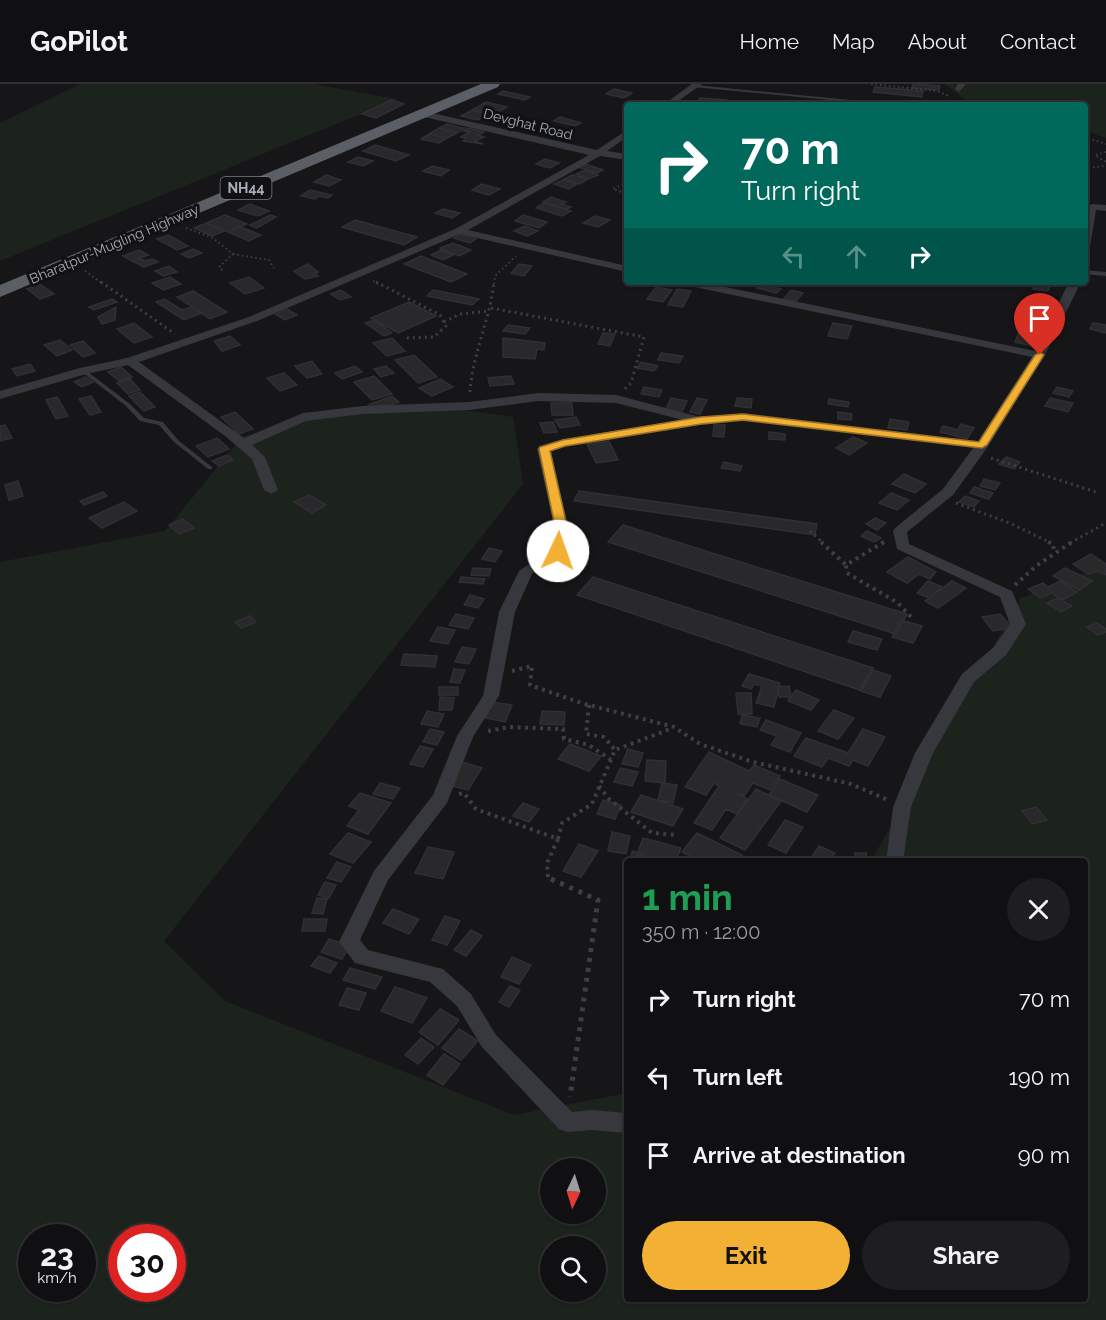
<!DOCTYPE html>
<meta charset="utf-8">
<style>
:root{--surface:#101012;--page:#1e1e20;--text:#f1f3f6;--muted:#9c9d9f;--line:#303032;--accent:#f2b134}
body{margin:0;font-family:Raleway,sans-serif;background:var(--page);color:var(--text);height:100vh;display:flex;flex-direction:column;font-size:22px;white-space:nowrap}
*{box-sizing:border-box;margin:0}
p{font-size:20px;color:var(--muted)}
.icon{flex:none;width:33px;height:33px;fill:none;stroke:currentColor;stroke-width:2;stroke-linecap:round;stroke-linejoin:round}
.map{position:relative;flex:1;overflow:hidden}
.details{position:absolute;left:624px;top:774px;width:464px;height:444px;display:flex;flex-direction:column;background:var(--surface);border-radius:6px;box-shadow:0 2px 4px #0004,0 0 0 2px var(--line)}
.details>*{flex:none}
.banner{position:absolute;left:624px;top:18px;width:464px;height:183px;border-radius:6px;box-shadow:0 2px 4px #0004,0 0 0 2px var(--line);background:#00695c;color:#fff;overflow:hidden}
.needle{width:39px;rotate:184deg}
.buttons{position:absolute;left:540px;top:1074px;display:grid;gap:12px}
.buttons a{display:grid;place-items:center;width:66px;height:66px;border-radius:50%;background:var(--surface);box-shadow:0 2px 4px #0004,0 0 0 2px var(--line);font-size:30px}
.speed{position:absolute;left:18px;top:1140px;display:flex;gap:12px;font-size:30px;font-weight:700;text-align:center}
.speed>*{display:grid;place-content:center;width:78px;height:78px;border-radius:50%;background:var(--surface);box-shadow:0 2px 4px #0004,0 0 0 2px var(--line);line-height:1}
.speed small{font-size:15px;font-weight:400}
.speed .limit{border:9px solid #d22;background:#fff;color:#111}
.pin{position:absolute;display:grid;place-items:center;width:51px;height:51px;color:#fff;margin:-62px -26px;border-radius:50% 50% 50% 0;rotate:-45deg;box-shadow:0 0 6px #0007}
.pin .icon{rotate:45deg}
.me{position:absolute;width:66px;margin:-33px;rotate:3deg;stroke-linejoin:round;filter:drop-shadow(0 0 4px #0008)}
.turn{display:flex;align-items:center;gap:21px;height:126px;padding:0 18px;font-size:27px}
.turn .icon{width:78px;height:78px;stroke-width:2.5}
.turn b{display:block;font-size:42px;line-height:51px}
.lanes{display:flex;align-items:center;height:57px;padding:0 18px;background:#0003;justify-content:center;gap:30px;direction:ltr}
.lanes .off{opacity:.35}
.round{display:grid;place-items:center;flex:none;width:63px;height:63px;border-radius:32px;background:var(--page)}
.summary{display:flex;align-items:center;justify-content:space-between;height:102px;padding:0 18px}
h1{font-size:36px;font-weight:700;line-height:45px;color:#1e9e55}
.primary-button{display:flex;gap:12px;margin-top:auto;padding:12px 18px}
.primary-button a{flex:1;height:69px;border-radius:36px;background:var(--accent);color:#111;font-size:24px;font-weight:700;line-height:69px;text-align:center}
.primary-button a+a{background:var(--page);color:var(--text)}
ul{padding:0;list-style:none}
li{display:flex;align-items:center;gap:18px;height:78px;padding:0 18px}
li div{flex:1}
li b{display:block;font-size:22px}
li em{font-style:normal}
header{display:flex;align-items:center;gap:36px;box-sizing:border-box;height:84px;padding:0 30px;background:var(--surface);border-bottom:2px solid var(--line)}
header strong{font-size:28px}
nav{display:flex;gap:33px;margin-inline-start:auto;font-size:21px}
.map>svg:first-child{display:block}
.green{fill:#1c231d;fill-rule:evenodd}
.building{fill:#29292c;stroke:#303034;stroke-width:1.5}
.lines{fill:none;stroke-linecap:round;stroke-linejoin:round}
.path-far3{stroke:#3d3f44;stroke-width:2;stroke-dasharray:1.5 3;stroke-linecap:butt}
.path-far2{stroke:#3d3f44;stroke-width:3;stroke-dasharray:2 4;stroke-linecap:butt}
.path-far1{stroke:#3d3f44;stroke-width:4;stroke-dasharray:3 4.5;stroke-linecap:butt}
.path{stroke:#3d3f44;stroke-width:5;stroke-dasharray:4 6;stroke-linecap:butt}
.service{fill:#37383d;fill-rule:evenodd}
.minor{fill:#37383d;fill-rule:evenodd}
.trunk{fill:#5b5e65;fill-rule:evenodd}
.route{fill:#f2b134;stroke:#9d7322;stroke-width:1.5}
.labels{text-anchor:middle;stroke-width:6;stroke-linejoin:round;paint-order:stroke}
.far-street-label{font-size:14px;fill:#a8adb8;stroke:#111113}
.shield{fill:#111113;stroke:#7b7e86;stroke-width:1.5}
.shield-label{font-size:14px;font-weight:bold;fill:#a8adb8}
</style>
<header>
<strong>GoPilot</strong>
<nav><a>Home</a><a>Map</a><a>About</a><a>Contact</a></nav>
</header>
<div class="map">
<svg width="1106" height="1236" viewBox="0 0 1106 1236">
<rect width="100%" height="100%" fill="#161618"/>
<path class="green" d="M80 0H313L398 15 0 177V39Z
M945 0H1106V54L1085 47 1084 21H972Z
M430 322 513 333 523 400 164 857 225 917 514 1031 627 1009V1215H1084V777H871L1021 514 1106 481V1236H0V478L165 447 242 353 306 336ZM550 1084H596V1130H550ZM32 1154H82V1204H32ZM122 1154H172V1204H122ZM550 1162H596V1208H550Z"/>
<path class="building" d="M913 0H915L940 2 939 6 912 4Z
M875 3 923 7 922 13 873 8Z
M614 5 632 9 624 14 606 10Z
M503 7 530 13 525 16 498 10Z
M700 14 727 16 726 20 698 18Z
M391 16 404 20 376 34 362 30Z
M486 18 507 23 493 31 472 26Z
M472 26 488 30 478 36 461 32Z
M560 33 581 39 575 42 554 37Z
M447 40 462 44H464L457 49 439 44Z
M439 44 457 49 447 54 429 50Z
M468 44 484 48 478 51 484 53 475 57 483 60 463 57 466 54 461 53 470 48 463 47Z
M429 50 447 54 439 59 421 55Z
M375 61 409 71 396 77 363 67Z
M358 73 373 77 363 82 348 78Z
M545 75 559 79 550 84 536 80Z
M585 80 603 86 597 89 578 83Z
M432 82 449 86 441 92 423 87Z
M585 86 598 91 588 95 576 90Z
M326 91 341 96 329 102 314 98Z
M572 91 588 95 580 100 564 95Z
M563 96 577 100 569 105 554 100Z
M482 100 500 105 489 111 472 106Z
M310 106 332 111 328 114 319 112 315 115 301 112Z
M551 113 566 118 561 120 571 123 567 125 543 118Z
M544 119 571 127 562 132 536 124Z
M250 120 269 127 258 132 238 126Z
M443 125 460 129 452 134 435 129Z
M225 131 247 140 228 148 206 139Z
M270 131 276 133 257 144 250 141Z
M523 131 547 138 539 144 515 137Z
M595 132 610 136 598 143 583 139Z
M355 136 417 153 404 161 342 143Z
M206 139 224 147 212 152 194 144Z
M525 142 538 147 527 152 514 147Z
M240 143 251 147 261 151 249 157 228 148Z
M461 150 476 155 470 159 454 154Z
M168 151 188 162 177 166 157 155Z
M453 159 471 166 459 172 440 164Z
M193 165 202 169 189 174 181 170Z
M139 166 148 171 132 177 123 172Z
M441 166 453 171 443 176 431 171Z
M421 172 467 190 451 198 404 180Z
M139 174 145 177 152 175 158 178 144 183 132 177Z
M308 180 318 188 315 189 318 192 305 195 294 187Z
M519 180 532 182 524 192 511 189Z
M169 182 177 188 163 192 155 187Z
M170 193 181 200 163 206 152 199Z
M249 193 264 204 245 210 230 199Z
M1036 198H1052L1048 207 1033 205Z
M40 200 54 210 40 215 27 205Z
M761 200 781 205 776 209 757 204Z
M656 203 672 206 663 218 647 215Z
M677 205 691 207 683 223 668 221Z
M341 206 351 213 340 216 331 210Z
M433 206 479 215 472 221 427 212Z
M791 206 803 209 796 217 784 214Z
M193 207 227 228 210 235 177 213Z
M112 215 117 218 94 226 89 223Z
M164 215 182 226 191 223 202 229 184 236 156 218Z
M409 218 436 232 398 249 371 234Z
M116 223 115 236 102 240 98 233Z
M287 225 297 231 285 236 275 230Z
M1022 229 1038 232 1036 240 1020 237Z
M374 236 392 249 384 252 365 239Z
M134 239 152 253 134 259 117 245Z
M833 239 852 242 847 255 828 252Z
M1093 239 1106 241V249L1090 245Z
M508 241 530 244 525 250 503 247Z
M603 249 615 250 610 262 598 260Z
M1018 250 1036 253 1032 262 1015 258Z
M230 252 240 261 222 267 214 257Z
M392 254 405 267 387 272 373 259Z
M503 254 545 259 544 266 537 265 535 275 503 273Z
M60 256 72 266 57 272 44 261Z
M83 257 95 269 83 273 70 261Z
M661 269 683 272 679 279 658 276Z
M414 271 437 293 418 299 395 276Z
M312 277 322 290 307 294 295 282Z
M641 278 658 282 654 287 637 284Z
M30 280 35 287 17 292 12 285Z
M355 282 362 288 342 295 335 289Z
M386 282 394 289 381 293 374 285Z
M121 283 132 293 119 297 108 288Z
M284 289 297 301 280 307 267 294Z
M374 292 392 310 372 316 354 298Z
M511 292 514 300 490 302 488 294Z
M86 293 93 298 82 303 74 298Z
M130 295 140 306 128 310 117 299Z
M440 295 453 303 432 312 419 304Z
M644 303 662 306 659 313 641 310Z
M1057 303 1073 307 1069 313 1053 309Z
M140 308 155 323 144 327 129 312Z
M91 312 101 328 90 331 79 315Z
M392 312 399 318 375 327 368 321Z
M57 313 68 332 56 335 46 316Z
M671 314 687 317 681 330 665 327Z
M697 314 707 316 700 330 690 328Z
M737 314 752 315 751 324 735 322Z
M1050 314 1073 319 1068 328 1045 322Z
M829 315 849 318 848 323 828 320Z
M551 319H572L573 331H552Z
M235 328 253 345 239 350 221 333Z
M838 328 852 330 851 336 838 335Z
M576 333 580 341 560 344 555 336Z
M890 335 909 338 907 346 888 344Z
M553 338 557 348 544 349 540 339Z
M961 340 974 344 967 355 940 348 943 342 958 346Z
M5 341 12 354 0 357V342Z
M714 341H725L724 353 713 352Z
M769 348 785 350V356L769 355Z
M853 353 867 359 849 371 836 364Z
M217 354 229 365 208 373 196 362Z
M609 357 618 376 596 379 587 360Z
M227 371 233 376 219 382 212 377Z
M1006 373 1020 378 1014 385 999 380Z
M724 378 742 382 740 387 721 384Z
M904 390 926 400 915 409 892 400Z
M984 395 1000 399 995 406 980 402Z
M18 397 23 412 9 416 5 401Z
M974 403 993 409 989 415 970 409Z
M579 407 817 440 815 451 574 417Z
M103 408 107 412 84 421 80 417Z
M891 409 909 416 897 426 879 419Z
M309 411 326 421 312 429 294 418Z
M965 412 979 417 974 423 959 418Z
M124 418 137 427 102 444 89 434Z
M875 434 886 439 877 446 866 440Z
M183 435 194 444 179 450 169 441Z
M623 441 907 530 896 550 608 458Z
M867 447 881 454 874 458 861 452Z
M489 464 502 467 495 478 482 475Z
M1091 470 1106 480V491L1097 487 1088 490 1073 480Z
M908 473 936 488 930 495 919 490 907 499 887 488Z
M473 484 491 485 489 492 471 491Z
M1065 484 1092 497 1080 506 1053 492Z
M461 493 485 495 483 500 459 498Z
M593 493 873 584 860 606 577 511Z
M928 497 942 503 929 514 917 509Z
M952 497 966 504 938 524 925 517Z
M1060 497 1077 508 1062 516 1052 509 1040 514 1028 505 1043 499 1048 503Z
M470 511 484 515 478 524 464 521Z
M1058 514 1072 522 1061 528 1047 519Z
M456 530 474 534 468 545 449 541Z
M1000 530 1012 544 993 547 982 533Z
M250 532 256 538 241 544 235 538Z
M901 536 922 542 913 559 892 553Z
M1097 539 1106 545V548L1098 551 1087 543Z
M438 543 455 546 448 560 430 557Z
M853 547 882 555 877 566 848 558Z
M462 563 476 565 469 580 455 578Z
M404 570 437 572 435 583 401 581Z
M454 585 465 586 460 599 450 598Z
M873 586 891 592 880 613 861 607Z
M749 590 780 599 774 623 756 619 762 602 754 600 751 605 742 602Z
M789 602 791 613H779L778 603Z
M439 603H458V611H439Z
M796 606 819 616 811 626 788 617Z
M736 609H751L752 630H738Z
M440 613 454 614 452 626H439Z
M493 618 512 621 505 638 486 634Z
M834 626 854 634 838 655 818 647Z
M427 627 444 630 438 643 421 640Z
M542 627 565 628 564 641 540 640Z
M742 631 760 634 757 643 740 640Z
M766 636 801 649 790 668 771 661 777 652 760 646Z
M430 645 444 648 437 661 423 658Z
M863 645 885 653 868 682 853 676 849 682 828 674 822 683 794 672 806 654 848 669Z
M570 660 601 672 589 687 558 675Z
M420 662 433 665 423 683 410 680Z
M628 665 643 669 638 683 622 680Z
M709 668 749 687 754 681 780 692 770 706 753 699 744 712 737 709 747 715 737 730 726 725 712 746 694 739 719 702 714 699 706 711 685 703Z
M647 676 666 677 665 699 645 697Z
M459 677 482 684 468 706 444 700Z
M620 684 638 688 632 702 614 698Z
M780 695 818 711 807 728 769 711Z
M380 699 400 704 393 715 373 710Z
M662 699 677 701 673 719 658 716Z
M756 705 781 717 745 766 720 754Z
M360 709 391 719 368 750 347 742 359 726 349 722Z
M641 711 683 725 673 742 631 728Z
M603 716 621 721 615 735 597 730Z
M523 719 539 725 529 738 513 732Z
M1036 723 1047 736 1033 740 1022 727Z
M785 736 803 743 786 769 768 761Z
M612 748 630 752 626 770 608 767Z
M348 749 371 758 353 779 330 770Z
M697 749 742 771 738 777H700L682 768Z
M643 754 681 764 676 777H662L637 771Z
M579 760 598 767 581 793 563 787Z
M819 762 835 769 830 777H809Z
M428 763 454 768 443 795 415 789Z
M633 767 645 771 642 777H628Z
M855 769H866L867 777H856Z
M337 778 351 783 341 798 327 794Z
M325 798 336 801 329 814 318 811Z
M317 814 327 815 323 830 312 829Z
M393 825 419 835 409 850 383 839Z
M445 832 460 837 447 861 432 856Z
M304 835H327L325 847H302Z
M471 846 482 852 466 872 454 866Z
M329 855 350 862 342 875 321 868Z
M319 872 337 879 330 889 311 882Z
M512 873 531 881 519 900 501 893Z
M350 884 382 893 375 905 343 896Z
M510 902 520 906 509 923 499 918Z
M395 903 427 914 412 939 381 927Z
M347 904 366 909 359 926 339 921Z
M440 925 459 936 438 961 419 948Z
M459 945 478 957 461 976 442 964Z
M421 954 434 963 418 980 405 971Z
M444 970 460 980 443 1001 427 991Z"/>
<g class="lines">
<path class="path-far3" d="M871 0 937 7 949 12
M1084 53 1106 60
M1106 68 1095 71 1106 78
M1084 84 1106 82
M627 98 613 105 627 110
M186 144 213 154 233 170 219 183 223 187
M233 170 269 176 274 184
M85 187 103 200
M373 197 378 200
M494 200 495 192 516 172"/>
<path class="path-far2" d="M101 198 175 250
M376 198 440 231 446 242 434 253 405 254
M491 224 644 253 631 299 625 305
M444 238 460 230 489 227
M470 308C472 271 490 236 494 198
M991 374 1099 409
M956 419 1012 440 1051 459
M810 447 823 459
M881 459 886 456
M1070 459 1106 439"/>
<path class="path-far1" d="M821 458 846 481
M884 458 846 481 847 489 898 519 912 534
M1048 458 1053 460 1054 467
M1015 501 1036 482 1072 458
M512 587 532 582 530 601 581 619 674 643 700 660 753 678 851 700 888 716
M589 621 586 650 604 653 615 666
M488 647 509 643 563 645 564 655 589 661 611 676
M599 702 609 715 652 749 676 751
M459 710 464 709 476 725 558 755 547 779 548 794 554 797
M558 755 562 739 592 720 615 666 673 644"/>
<path class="path" d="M551 795 598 816 570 1013"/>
<path class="service" d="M695 1 851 16 853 17 851 18 693 3Z
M1084 186 1106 188V192L1084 190Z
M84 285 130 320 144 334 163 338 178 356 212 383V385H208L174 358 159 341 140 337 126 322 82 288V286Z"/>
<path class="minor" d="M692 0H702L673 21H663Z
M958 0H966L959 8 955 5Z
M423 27 597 66 627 46V53L607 67 627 70V76L600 72 468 146 627 182V188L460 150 257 237 139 278 244 354 303 329 363 322 469 318 538 309 616 311 700 333 743 329 978 357 1032 273 685 201 679 198H701L1035 267 1069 198H1081L1045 271 987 364 953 411 907 448 909 460 1012 507 1026 540 1006 571 974 598 933 669 911 723 903 777H884L887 771 893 723 915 669 962 590 994 563 1010 540 1000 513 897 465 893 447 895 444 943 405 973 364 743 337 701 341 565 363 551 367 568 442 565 467 532 490 515 528 499 612 473 653 447 719 388 796 360 856 368 866 443 885 471 910 496 951 572 1028 591 1026 627 1029V1049L591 1046 567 1048 559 1045 482 963 457 922 430 898 355 879 339 858 374 787 433 711 457 652 483 612 499 528 519 487 551 465 554 442 537 365 539 362 563 355 683 336 616 319 538 317 469 326 363 330 306 337 252 361 265 373 278 406 271 410 264 406 252 375 225 352 128 281 86 290 0 315V307L80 284 127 274 249 233 455 145 589 71 420 32 419 30Z
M1092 120 1106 121V127L1096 126 1089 168 1084 171 1087 123Z"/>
<path class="trunk" d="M481 0H500L498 3 0 213V201Z"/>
</g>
<path class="route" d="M1040 268 1044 271 987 361 982 364 743 336 701 340 565 362 550 367 567 442 564 467 558 471 552 467 555 442 539 365 540 363 563 356 701 333 743 330 979 358 1035 271Z"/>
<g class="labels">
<g class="far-street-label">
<text transform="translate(528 40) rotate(14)" y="5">Devghat Road</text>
<text transform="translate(114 160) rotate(-23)" y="5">Bharatpur-Mugling Highway</text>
</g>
<rect class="shield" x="220.5" y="93" width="51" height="22" rx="4.5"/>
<g class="shield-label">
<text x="246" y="109">NH44</text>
</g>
</g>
</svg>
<div class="buttons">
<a><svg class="needle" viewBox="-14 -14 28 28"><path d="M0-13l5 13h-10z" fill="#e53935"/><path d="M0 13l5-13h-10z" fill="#9c9d9f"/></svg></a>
<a><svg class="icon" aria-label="search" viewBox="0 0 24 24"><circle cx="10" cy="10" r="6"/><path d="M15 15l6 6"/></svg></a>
</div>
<div class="speed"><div>23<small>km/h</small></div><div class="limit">30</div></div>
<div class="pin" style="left:1040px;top:271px;background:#d93025"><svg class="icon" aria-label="arrive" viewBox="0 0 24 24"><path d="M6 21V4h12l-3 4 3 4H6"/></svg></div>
<svg class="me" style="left:558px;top:467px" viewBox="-20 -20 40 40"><circle r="19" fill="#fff"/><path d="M0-13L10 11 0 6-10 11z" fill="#f2b134"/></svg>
<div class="banner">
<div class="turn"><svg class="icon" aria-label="right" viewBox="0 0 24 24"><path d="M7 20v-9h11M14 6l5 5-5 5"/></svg><div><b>70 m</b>Turn right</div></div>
<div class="lanes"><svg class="icon off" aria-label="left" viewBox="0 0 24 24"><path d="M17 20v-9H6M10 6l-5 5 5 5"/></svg><svg class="icon off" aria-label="ahead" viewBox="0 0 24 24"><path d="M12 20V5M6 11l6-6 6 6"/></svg><svg class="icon" aria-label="right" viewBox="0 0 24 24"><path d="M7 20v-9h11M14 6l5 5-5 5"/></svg></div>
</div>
<section class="details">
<div class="summary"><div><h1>1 min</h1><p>350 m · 12:00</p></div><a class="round"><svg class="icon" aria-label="close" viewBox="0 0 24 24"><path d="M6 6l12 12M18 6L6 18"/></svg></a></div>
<ul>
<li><svg class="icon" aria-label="right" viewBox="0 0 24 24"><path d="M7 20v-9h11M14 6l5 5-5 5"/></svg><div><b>Turn right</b></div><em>70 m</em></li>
<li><svg class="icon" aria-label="left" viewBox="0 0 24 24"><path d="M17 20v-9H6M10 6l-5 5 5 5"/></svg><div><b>Turn left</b></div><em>190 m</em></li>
<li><svg class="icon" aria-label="arrive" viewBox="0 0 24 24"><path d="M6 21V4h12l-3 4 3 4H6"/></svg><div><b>Arrive at destination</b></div><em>90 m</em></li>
</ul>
<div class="primary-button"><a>Exit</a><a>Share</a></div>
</section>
</div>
